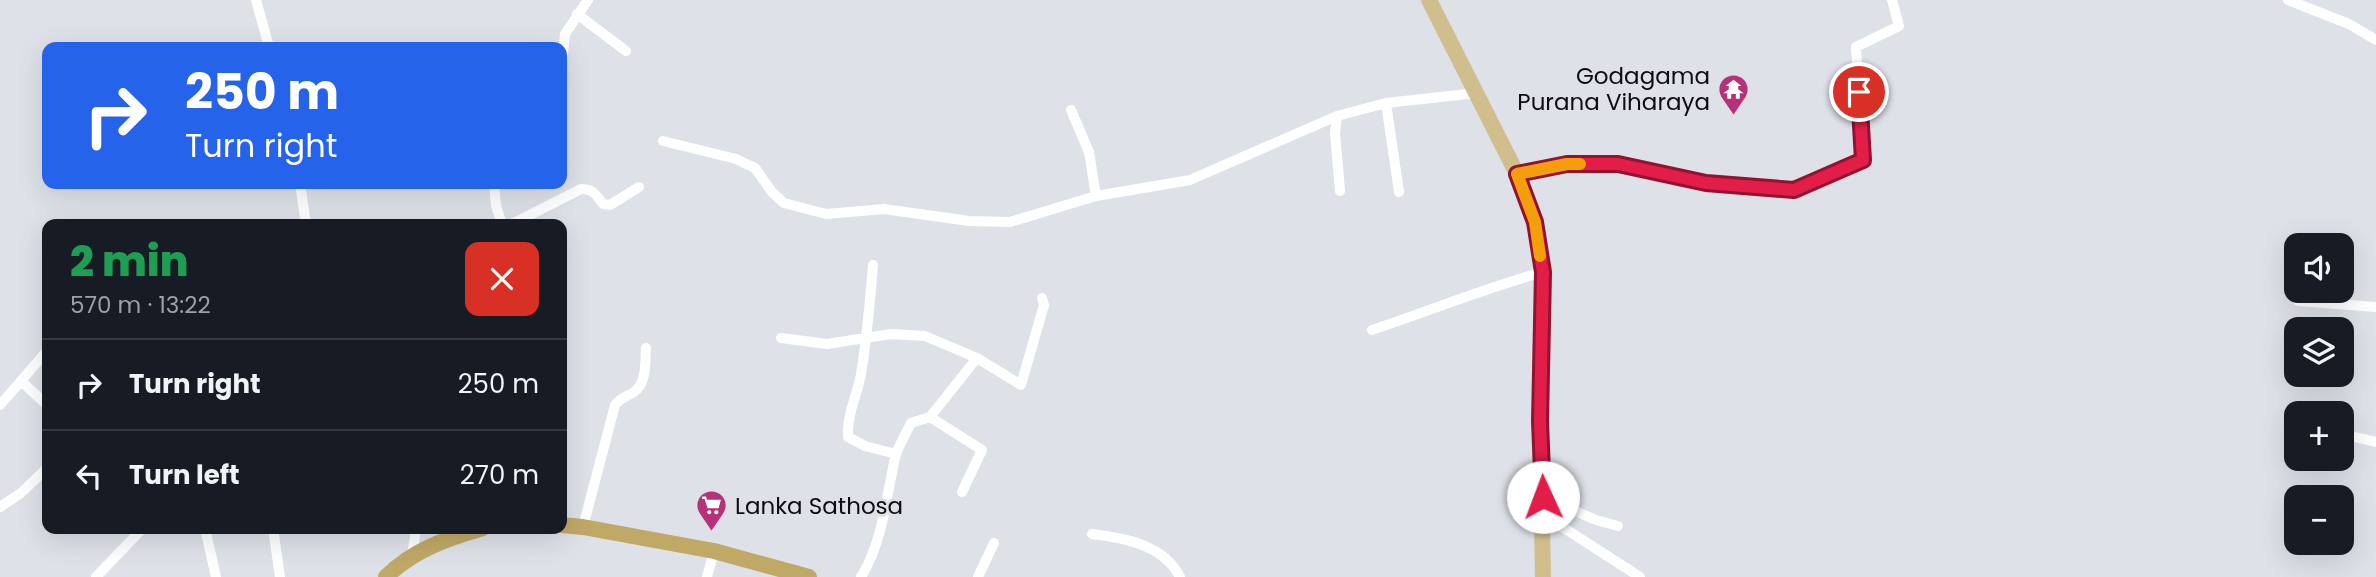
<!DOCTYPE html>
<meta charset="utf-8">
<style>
:root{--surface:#171b24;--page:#242831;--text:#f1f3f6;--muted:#9ea1a6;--line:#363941}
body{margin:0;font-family:Poppins,sans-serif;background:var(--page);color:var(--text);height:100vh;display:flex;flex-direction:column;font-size:26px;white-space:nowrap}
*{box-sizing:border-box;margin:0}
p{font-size:23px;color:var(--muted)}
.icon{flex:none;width:38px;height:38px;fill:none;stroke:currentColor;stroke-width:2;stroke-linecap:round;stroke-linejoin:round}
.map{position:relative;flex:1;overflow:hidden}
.sheet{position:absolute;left:42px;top:219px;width:525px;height:315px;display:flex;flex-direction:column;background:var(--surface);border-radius:14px;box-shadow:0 7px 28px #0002}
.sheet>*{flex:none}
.top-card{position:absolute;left:42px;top:42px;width:525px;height:147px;border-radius:14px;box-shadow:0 7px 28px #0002;background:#2563eb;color:#fff;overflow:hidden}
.fabs{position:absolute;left:2284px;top:233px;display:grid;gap:14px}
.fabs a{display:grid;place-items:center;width:70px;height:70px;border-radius:14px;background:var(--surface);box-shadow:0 7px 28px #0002;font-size:35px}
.pin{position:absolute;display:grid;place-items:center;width:60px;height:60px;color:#fff;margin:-30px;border:4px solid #fff;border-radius:50%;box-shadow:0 2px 7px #0007}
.me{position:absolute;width:77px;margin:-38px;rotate:358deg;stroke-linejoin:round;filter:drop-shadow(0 0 5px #0008)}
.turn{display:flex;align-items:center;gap:24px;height:147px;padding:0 28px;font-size:32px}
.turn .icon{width:91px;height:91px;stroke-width:2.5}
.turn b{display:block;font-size:49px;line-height:60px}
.round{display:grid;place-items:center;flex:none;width:74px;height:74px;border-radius:14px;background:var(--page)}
.headline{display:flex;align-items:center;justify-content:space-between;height:119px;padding:0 28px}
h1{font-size:42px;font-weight:800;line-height:52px;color:#1e9e55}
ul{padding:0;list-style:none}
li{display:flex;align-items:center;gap:21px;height:91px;padding:0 28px;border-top:2px solid var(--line)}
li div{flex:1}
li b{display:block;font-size:26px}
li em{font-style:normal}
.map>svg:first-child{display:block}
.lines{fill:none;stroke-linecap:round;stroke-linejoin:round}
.minor{stroke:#fff;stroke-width:10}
.primary{stroke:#d0be8d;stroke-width:16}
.trunk{stroke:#c0a867;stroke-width:16}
.route-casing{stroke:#92132f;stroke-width:18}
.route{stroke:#e11d48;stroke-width:12}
.slow{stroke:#f59e0b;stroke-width:12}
.labels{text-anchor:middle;stroke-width:6;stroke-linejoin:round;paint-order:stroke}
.poi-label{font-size:23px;fill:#0c0d10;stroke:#dee1e8;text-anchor:end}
</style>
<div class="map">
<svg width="2376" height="577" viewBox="0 0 2376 577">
<rect width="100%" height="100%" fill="#dee1e8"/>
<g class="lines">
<path class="minor" d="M256 0 269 47
M2288 0 2349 24 2376 40
M577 14 626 51
M562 62 565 34 588 0
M1386 103 1399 192
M1071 110 1089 152 1096 196
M1337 116 1335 133 1340 191
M663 141 736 159 755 168 772 192 784 203 826 214 884 209 969 221 1010 222 1096 196 1190 180 1337 116 1386 103 1477 93
M1517 174 1567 165 1618 164 1706 183 1794 190 1863 160 1856 47 1899 26 1892 0
M300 184 306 224
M494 184 496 206 502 224
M512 224 581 189C594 189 596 195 603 204L610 205 639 187
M873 265C870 302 867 338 861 374 857 396 847 413 848 437L865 446 896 454
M2298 301 2376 307
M1372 330C1429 311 1485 288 1543 272
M781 338 827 344 891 334 925 336 977 358
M21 381 47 405
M0 405 47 351
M930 417 977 358 1021 385 1044 305 1042 298
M2342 434 2376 442
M1543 497 1596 520 1618 526
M0 507 21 493 47 468
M1542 519 1553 521 1640 577
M583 527 615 405C621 397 627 397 634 392 647 383 645 362 646 348
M205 528 216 577
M273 528 280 577
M1092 534C1125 538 1164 545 1180 577
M412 556 416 528
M96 577 143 528
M707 577 714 551
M861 577C883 542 886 497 895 458 898 446 906 434 911 423L930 417 982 450 962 492
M978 577 994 543"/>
<path class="primary" d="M1429 0 1517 174 1535 222 1543 272 1540 421 1543 577"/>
<path class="trunk" d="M562 525 583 527 714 551 809 577
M386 577C413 550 448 538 483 528"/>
</g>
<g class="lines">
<defs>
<path id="route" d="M1543 497 1540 421 1543 272 1535 222 1517 174 1567 164H1618L1706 183 1794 190 1863 160 1859 92"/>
</defs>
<use href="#route" class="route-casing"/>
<use href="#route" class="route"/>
<path class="slow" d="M1540 256 1535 222 1517 174 1567 164H1580"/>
</g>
<defs>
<symbol id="temple-pin" viewBox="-11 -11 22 30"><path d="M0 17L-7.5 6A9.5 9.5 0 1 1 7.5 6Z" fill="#b53178" stroke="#dee1e8"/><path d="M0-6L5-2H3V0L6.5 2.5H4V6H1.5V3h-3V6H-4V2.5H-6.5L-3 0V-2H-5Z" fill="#fff"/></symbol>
<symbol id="supermarket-pin" viewBox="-11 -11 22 30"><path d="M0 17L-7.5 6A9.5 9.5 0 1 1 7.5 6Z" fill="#b53178" stroke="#dee1e8"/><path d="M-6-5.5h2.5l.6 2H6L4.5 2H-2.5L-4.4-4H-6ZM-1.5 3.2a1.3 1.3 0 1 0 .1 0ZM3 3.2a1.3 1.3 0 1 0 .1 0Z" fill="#fff"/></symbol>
</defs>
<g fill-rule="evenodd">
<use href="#temple-pin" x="1716" y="72" width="35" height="47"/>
<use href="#supermarket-pin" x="694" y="488" width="35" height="47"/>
</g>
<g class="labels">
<g class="poi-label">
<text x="1710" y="84">Godagama<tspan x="1710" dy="26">Purana Viharaya</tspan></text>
<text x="735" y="514" text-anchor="start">Lanka Sathosa</text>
</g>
</g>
</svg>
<div class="fabs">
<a><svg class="icon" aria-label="sound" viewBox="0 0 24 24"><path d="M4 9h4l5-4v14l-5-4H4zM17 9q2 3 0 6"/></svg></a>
<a><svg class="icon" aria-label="layers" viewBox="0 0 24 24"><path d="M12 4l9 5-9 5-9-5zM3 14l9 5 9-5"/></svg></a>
<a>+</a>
<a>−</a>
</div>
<div class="pin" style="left:1859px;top:92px;background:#d93025"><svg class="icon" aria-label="arrive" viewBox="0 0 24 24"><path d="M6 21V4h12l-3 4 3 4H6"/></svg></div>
<svg class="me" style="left:1543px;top:497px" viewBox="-20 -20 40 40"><circle r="19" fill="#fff"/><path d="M0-13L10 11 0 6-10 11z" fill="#e11d48"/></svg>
<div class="top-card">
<div class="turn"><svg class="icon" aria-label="right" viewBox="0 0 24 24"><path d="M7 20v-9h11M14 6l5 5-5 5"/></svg><div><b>250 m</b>Turn right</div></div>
</div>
<section class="sheet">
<div class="headline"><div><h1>2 min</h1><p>570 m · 13:22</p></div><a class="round" style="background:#d93025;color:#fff"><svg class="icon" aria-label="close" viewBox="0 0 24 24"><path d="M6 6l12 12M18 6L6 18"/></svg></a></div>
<ul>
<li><svg class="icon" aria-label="right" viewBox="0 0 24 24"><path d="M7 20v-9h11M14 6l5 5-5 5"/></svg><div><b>Turn right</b></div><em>250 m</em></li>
<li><svg class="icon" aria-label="left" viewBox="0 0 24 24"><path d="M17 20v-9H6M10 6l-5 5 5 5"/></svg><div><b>Turn left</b></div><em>270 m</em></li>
</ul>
</section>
</div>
